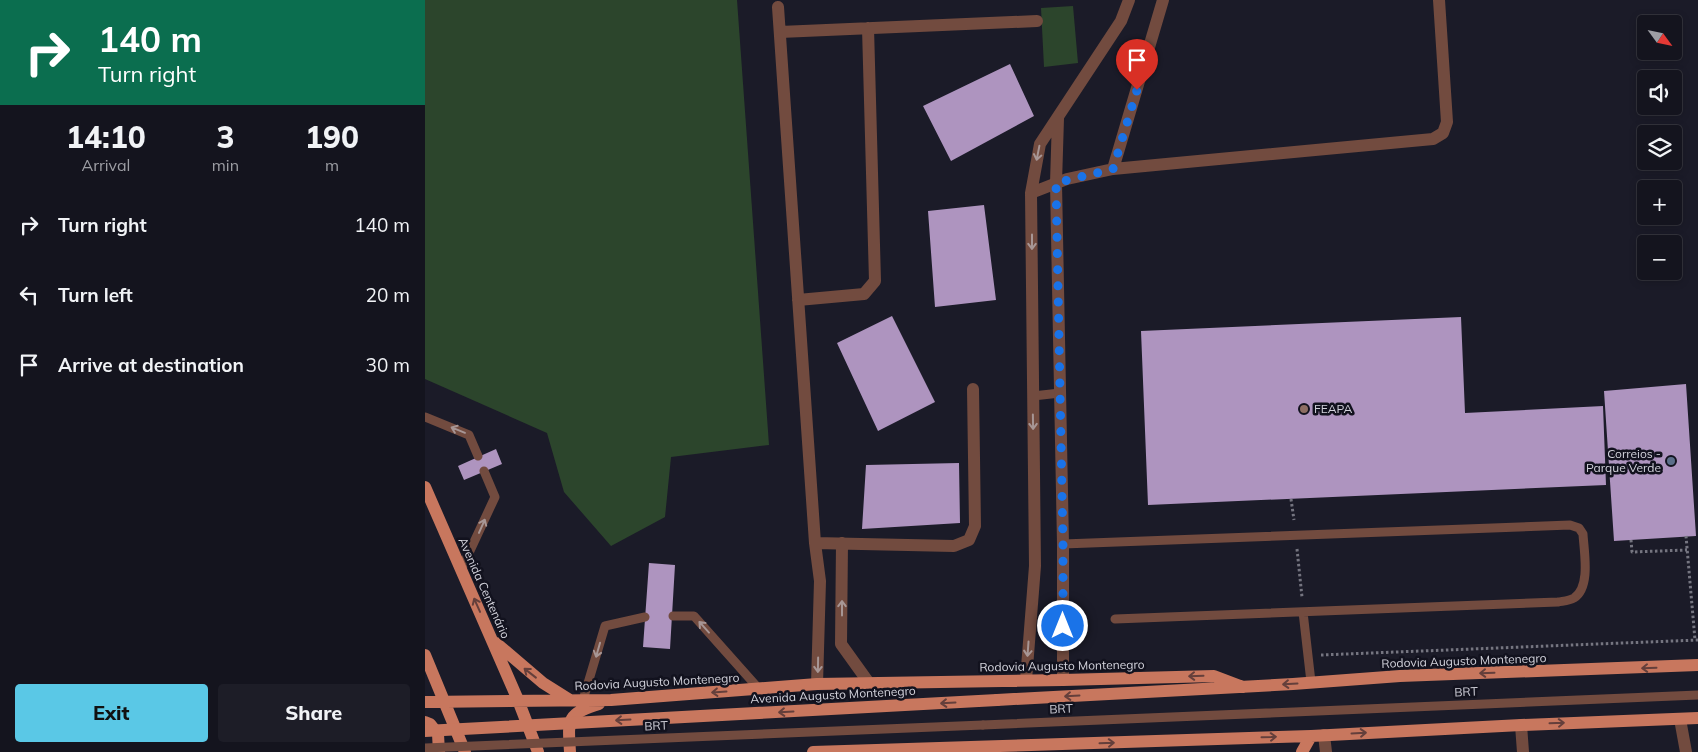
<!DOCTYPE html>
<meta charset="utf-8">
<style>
:root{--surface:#14141e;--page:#1d1d27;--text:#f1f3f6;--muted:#9d9ea4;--line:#33333c;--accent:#5ac8e6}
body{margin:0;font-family:Mulish,sans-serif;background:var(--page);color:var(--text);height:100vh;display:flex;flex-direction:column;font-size:19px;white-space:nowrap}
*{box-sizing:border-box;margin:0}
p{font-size:16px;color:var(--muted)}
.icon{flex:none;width:28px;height:28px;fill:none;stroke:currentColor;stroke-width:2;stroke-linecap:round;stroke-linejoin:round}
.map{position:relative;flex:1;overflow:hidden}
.panel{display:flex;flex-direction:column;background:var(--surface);width:425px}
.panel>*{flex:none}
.hud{background:#0b6e4f;color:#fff;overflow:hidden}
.needle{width:32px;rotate:123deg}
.fabs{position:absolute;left:1212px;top:15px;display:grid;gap:10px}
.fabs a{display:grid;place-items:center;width:45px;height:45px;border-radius:5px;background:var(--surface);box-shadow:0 2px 8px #0003,0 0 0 1px var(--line);font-size:25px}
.pin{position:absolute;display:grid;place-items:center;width:42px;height:42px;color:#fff;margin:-51px -21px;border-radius:50% 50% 50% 0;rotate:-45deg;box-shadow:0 0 5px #0007}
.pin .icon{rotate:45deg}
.me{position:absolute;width:55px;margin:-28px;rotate:0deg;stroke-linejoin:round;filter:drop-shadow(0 0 4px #0008)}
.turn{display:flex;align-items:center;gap:18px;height:105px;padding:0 15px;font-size:22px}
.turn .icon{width:65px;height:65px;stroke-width:2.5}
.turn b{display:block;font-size:35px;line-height:42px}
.eta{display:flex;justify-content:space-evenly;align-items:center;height:85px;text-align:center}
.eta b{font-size:30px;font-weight:800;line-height:35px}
.primary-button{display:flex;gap:10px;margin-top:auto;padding:10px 15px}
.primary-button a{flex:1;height:58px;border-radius:5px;background:var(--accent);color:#111;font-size:20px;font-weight:800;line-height:58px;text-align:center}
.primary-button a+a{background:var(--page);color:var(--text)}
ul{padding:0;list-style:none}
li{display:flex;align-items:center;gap:15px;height:70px;padding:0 15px}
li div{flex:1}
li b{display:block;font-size:19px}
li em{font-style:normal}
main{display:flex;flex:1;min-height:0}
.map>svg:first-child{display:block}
.green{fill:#2c452c}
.building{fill:#ae94bf}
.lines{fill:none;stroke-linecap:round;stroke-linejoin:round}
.path{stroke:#757580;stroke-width:3;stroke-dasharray:2.5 2.5;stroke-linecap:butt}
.service{stroke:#724b3f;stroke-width:9}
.minor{stroke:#724b3f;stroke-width:12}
.primary{stroke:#c8775e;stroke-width:12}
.service-bridge{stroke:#724b3f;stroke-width:9}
.primary-bridge{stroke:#c8775e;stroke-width:12}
.oneway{stroke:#a79695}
.oneway2{stroke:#643f3b}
.route{stroke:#1a73e8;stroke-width:9;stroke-dasharray:0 16.2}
.education-dot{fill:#8d6e63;stroke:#12121e;stroke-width:2}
.service-dot{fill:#5c6f8a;stroke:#12121e;stroke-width:2}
.labels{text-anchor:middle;stroke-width:5;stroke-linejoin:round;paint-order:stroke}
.poi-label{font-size:12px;fill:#d3d3dc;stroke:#12121e;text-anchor:start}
.street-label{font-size:12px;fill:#d3d3dc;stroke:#12121e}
</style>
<main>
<section class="panel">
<div class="hud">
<div class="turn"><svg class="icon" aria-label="right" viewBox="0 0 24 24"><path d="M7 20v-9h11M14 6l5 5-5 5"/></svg><div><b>140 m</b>Turn right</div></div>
</div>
<div class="eta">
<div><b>14:10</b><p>Arrival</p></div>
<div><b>3</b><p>min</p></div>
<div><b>190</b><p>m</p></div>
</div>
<ul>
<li><svg class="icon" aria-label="right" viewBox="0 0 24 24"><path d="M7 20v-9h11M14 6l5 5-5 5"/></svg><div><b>Turn right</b></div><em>140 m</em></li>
<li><svg class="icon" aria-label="left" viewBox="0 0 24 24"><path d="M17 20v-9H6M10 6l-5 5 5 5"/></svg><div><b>Turn left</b></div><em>20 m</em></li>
<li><svg class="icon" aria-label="arrive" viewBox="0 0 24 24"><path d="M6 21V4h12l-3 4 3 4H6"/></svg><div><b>Arrive at destination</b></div><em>30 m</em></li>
</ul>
<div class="primary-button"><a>Exit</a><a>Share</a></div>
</section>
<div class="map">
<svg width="1273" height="752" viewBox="0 0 1273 752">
<rect width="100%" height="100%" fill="#1b1b28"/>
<path class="green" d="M0 0H312L344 445 246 457 240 517 186 546 139 492 122 433 0 379Z
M648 6 653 63 619 67 616 8Z"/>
<path class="building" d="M585 64 609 116 526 161 498 106Z
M559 205 571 300 510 307 503 211Z
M467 316 510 402 453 431 412 343Z
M1036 317 1040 413 1178 406 1181 485 723 505 716 331Z
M1261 384 1271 536 1189 541 1179 391Z
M71 449 77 464 39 480 33 466Z
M534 463 535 523 437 529 441 465Z
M224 563 250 565 245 649 218 647Z"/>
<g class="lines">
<path class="path" d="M866 499 869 520
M1261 536 1270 640
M1206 540 1207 552 1262 550
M872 549 877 597
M896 655 1273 640"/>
<path class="service" d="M608 396 635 393
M0 417 44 435 53 456
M638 544 1145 525 1154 528 1158 534C1159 552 1166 587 1149 598 1144 601 1138 601 1133 602L690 619
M36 570 70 497 59 471
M878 612 886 682
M248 616H269L334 689
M158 700 180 626 220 617
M558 725 1273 695"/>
<path class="minor" d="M353 7 390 543 395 581 392 684
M355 32 612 21
M633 118 631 183 638 544V680
M688 169 738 0
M606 193 642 179 688 169 1008 139 1018 133 1022 122 1014 0
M373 300 439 294 450 281 443 28
M390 543 529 546 544 540 550 526 548 389
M417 543 416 644 444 683
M601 680 610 566 606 193 615 144 696 21 704 0
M1255 719 1261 752
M1096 725 1098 752
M899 735 901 752"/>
<path class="primary" d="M0 487 93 700 113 752
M71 643 118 683 145 700
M0 655 40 752
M572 700 868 684 975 676 1273 665
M0 702 186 700 392 684 638 680 789 676 818 687
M0 722 5 724 13 734 14 752
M145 752C143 720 141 714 174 704
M388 752 886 736 1096 725 1273 718
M877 752 886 736"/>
<path class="service-bridge" d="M0 748 558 725"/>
<path class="primary-bridge" d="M0 731 572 700"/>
</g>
<defs><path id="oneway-shaft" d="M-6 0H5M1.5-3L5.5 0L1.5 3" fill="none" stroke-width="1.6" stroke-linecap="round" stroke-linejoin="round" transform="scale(1.25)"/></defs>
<g class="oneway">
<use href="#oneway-shaft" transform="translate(613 153) rotate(101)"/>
<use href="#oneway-shaft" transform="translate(607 242) rotate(90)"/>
<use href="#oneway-shaft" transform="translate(608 422) rotate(89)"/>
<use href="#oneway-shaft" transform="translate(33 430) rotate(-158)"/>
<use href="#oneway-shaft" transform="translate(57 526) rotate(-66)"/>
<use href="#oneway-shaft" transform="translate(417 608) rotate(-90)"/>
<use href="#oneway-shaft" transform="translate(279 627) rotate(-132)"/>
<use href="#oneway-shaft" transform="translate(603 649) rotate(94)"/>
<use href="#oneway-shaft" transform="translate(173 650) rotate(106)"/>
<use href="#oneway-shaft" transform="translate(393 665) rotate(91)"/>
</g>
<g class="oneway2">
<use href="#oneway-shaft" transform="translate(52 605) rotate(-114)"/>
<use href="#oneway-shaft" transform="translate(1224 668) rotate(178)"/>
<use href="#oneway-shaft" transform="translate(105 673) rotate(-142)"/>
<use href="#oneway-shaft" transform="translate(1062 673) rotate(178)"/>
<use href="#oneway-shaft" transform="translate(771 676) rotate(178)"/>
<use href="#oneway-shaft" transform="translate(865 684) rotate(177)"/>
<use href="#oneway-shaft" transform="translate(294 692) rotate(176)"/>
<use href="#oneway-shaft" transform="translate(647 696) rotate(177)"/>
<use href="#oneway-shaft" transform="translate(523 703) rotate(177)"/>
<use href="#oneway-shaft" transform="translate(361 712) rotate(177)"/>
<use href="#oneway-shaft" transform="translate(198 720) rotate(177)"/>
<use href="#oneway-shaft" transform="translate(1132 723) rotate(-2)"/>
<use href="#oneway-shaft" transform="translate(934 733) rotate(-3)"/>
<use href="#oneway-shaft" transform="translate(844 737) rotate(-2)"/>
<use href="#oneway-shaft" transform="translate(682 743) rotate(-2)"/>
</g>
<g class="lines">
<path class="route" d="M638 626V544L631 183 688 169 712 90"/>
</g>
<circle class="education-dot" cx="879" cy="409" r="5"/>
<circle class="service-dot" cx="1246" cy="461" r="5"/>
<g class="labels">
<g class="poi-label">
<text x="889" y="413">FEAPA</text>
<text x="1236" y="458" text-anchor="end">Correios -<tspan x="1236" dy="14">Parque Verde</tspan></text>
</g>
<g class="street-label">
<text transform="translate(59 588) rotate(66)" y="4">Avenida Centenário</text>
<text transform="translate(1039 661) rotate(-2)" y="4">Rodovia Augusto Montenegro</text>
<text transform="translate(637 666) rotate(-1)" y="4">Rodovia Augusto Montenegro</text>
<text transform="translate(232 682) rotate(-3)" y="4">Rodovia Augusto Montenegro</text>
<text transform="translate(1041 692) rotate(-2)" y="4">BRT</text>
<text transform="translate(408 695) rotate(-3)" y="4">Avenida Augusto Montenegro</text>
<text transform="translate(636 709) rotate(-2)" y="4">BRT</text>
<text transform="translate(231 726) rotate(-2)" y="4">BRT</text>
</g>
</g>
</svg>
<div class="fabs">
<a><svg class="needle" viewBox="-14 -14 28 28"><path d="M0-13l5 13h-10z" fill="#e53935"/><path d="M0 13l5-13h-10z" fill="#9d9ea4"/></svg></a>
<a><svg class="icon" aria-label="sound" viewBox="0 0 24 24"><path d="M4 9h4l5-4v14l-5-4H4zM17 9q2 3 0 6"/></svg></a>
<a><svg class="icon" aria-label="layers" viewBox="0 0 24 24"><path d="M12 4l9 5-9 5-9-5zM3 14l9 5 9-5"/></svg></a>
<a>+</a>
<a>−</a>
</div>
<div class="pin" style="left:712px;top:90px;background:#d93025"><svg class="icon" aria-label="arrive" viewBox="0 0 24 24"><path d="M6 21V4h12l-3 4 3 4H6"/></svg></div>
<svg class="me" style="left:638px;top:626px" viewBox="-20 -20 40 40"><circle r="17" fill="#1a73e8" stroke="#fff" stroke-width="3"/><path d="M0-11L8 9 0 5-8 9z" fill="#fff"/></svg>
</div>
</main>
